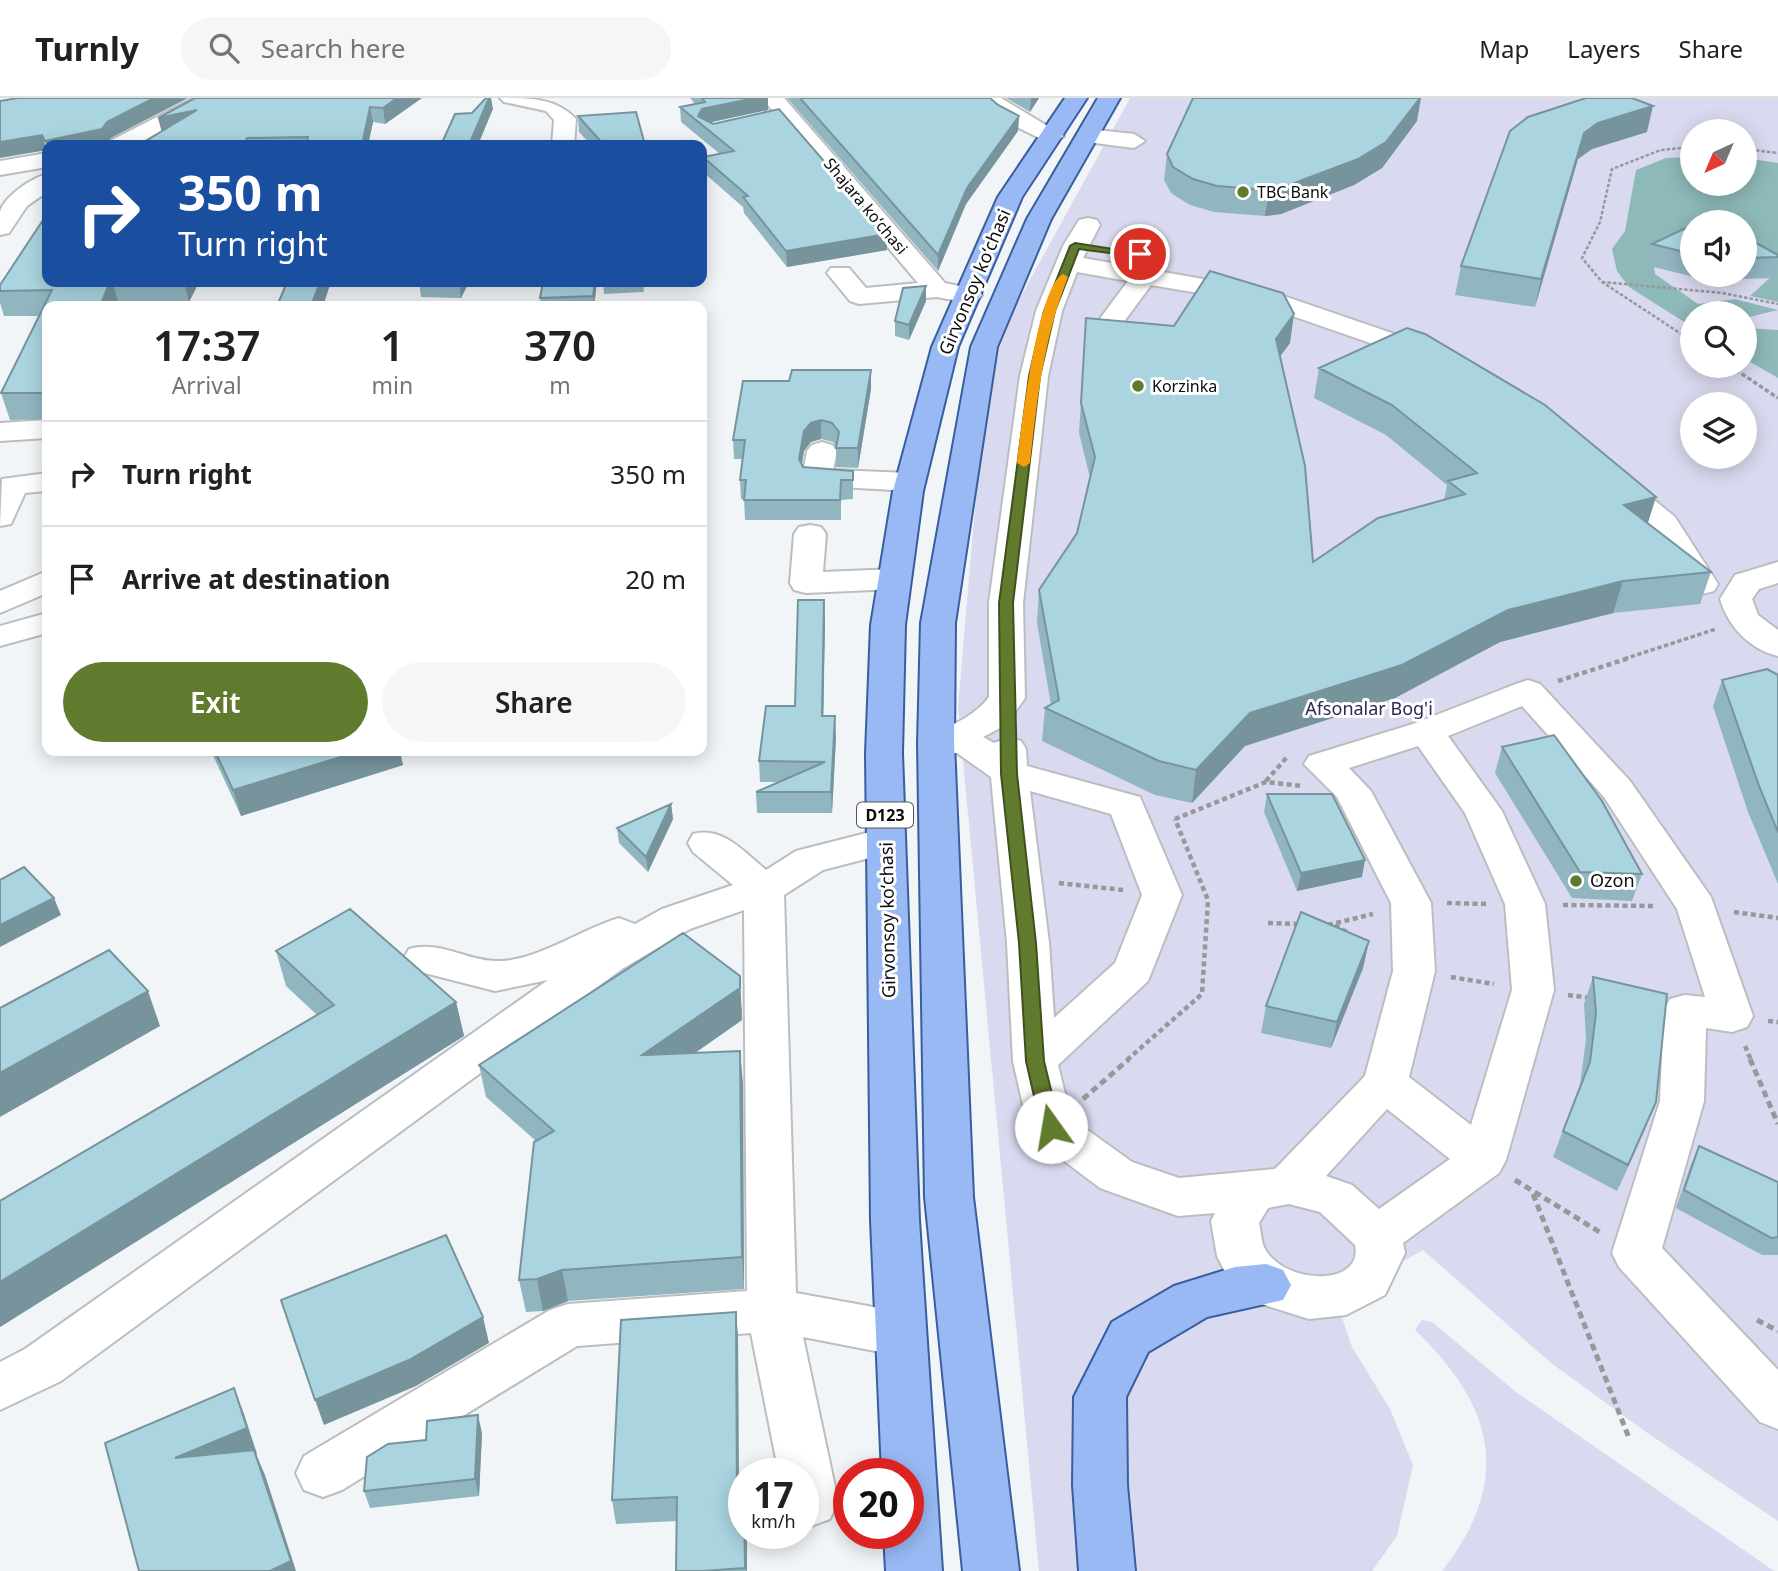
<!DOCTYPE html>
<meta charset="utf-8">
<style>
:root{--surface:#fff;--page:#f6f6f6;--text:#202124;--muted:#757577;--line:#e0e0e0;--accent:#617b2e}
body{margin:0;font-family:"Noto Sans",sans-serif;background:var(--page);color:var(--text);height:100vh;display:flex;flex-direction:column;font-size:26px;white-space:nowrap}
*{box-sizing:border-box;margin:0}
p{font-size:23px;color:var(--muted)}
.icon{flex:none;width:38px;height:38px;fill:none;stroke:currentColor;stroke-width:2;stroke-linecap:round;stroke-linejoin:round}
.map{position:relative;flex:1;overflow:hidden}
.details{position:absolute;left:42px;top:203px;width:665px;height:455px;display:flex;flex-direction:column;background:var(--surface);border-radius:14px;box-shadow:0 4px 18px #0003}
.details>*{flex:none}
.banner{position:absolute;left:42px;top:42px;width:665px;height:147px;border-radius:14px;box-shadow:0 4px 18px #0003;background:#1a4fa0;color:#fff;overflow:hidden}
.needle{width:46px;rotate:224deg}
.controls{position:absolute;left:1680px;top:21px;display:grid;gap:14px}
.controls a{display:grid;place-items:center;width:77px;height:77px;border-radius:50%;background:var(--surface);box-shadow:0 4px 18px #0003;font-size:35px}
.speed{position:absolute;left:728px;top:1360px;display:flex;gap:14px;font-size:35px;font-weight:700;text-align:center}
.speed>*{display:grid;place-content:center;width:91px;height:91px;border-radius:50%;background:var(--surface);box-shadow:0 4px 18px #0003;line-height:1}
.speed small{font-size:18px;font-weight:400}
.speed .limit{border:10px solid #d22;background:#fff;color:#111}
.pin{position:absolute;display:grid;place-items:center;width:60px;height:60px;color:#fff;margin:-30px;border:4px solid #fff;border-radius:50%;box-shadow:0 2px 7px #0007}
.me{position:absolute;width:77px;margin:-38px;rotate:347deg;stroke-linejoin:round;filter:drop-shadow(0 0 5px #0008)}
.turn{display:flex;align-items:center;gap:24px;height:147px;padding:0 21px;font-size:32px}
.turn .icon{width:91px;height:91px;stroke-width:2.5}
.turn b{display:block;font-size:49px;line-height:60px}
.eta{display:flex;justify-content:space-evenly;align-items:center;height:119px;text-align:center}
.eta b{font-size:42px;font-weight:600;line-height:49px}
.button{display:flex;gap:14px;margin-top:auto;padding:14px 21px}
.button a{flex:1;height:80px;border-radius:42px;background:var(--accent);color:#fff;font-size:28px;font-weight:600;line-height:80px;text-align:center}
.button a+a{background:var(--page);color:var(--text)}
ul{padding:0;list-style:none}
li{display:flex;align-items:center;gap:21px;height:105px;padding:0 21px;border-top:2px solid var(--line)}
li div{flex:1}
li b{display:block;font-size:26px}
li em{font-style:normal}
header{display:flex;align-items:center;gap:42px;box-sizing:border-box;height:98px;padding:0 35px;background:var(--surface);border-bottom:2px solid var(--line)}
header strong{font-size:33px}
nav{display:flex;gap:38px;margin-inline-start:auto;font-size:24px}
.search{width:490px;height:63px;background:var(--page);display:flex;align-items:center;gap:18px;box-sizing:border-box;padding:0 24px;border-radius:38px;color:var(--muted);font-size:26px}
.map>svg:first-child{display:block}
.green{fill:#d9daef;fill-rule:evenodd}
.water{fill:#8db9b8}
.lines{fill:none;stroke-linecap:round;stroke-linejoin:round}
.minor-casing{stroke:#bbbec1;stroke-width:4}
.major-casing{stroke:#395e9e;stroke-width:4}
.path-far3{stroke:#96999a;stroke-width:2.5;stroke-dasharray:3.5 2;stroke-linecap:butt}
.path-far2{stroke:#96999a;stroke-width:3.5;stroke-dasharray:4.5 2.5;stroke-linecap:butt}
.path-far1{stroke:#96999a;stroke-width:4.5;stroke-dasharray:5 3.5;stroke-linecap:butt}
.path{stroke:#96999a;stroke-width:5;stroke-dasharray:7 4.5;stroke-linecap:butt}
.minor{fill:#fff;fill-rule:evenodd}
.major{fill:#98b9f4;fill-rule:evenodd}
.wall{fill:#92b6c0}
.shaded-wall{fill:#77949c}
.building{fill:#aad4df;stroke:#77949c;stroke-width:2}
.route{fill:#617b2e;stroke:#3f501e;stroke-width:2}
.slow{fill:#f59e0b}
.poi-dot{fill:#617b2e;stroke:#fff;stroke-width:2.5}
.labels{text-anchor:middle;stroke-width:6;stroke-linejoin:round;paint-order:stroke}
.far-poi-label{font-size:16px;fill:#0a0b0c;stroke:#fff;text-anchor:start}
.far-street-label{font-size:16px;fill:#0a0b0c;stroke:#fff}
.shield{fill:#fff;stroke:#545455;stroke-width:2}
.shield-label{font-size:16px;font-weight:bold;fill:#0a0b0c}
.street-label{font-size:18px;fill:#0a0b0c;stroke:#fff}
.park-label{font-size:18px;fill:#2c2954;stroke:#fff}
.poi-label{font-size:18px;fill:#0a0b0c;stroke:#fff;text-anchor:start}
</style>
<header>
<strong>Turnly</strong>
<div class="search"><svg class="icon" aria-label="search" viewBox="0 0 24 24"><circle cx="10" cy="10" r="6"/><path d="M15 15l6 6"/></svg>Search here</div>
<nav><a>Map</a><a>Layers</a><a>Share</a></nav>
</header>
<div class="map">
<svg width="1778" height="1473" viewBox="0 0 1778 1473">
<rect width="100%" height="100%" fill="#f1f5f7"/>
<path class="green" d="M1130 0H1778V1423L1646 1334 1551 1265 1423 1152 1368 1183 1339 1211 1352 1249 1390 1311 1413 1367 1397 1438 1372 1473H1039L958 609 988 258ZM1692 33H1745V86H1692ZM1692 124H1745V177H1692ZM1692 215H1745V268H1692ZM1692 306H1745V359H1692Z
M1422 1222 1432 1224 1516 1294 1774 1473H1442C1513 1382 1495 1309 1415 1232Z"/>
<path class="water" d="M1692 59V86H1745V60L1778 65V204L1750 198 1773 177 1745 150V124H1692V143L1653 161 1655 176 1698 206 1735 201 1778 212 1745 220V215H1692V229L1629 189 1617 173 1612 151 1625 133 1636 72 1666 60Z
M1745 230 1778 232V280L1745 261Z"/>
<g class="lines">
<defs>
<path id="minor" d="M194 0H221L136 47H109L112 42Z
M500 0C531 0 556 0 576 21L574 47H552L554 22 546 13 504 4Z
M762 0H784L945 185 978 192 982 197 978 202 969 205 937 199 859 206 850 203 827 175 831 170H849L866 190 918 185Z
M977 0H1001L1064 38 1053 45 1045 43 999 20Z
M1087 31 1134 36 1145 43 1134 50 1079 43 1076 38Z
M47 55V69L0 77V63Z
M47 76V94L27 108 9 135 0 137C0 130 0 121 0 114 4 98 32 80 47 76Z
M1088 120 1097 122 1100 127 1083 160 1266 192 1441 252 1445 258 1441 264 1431 266 1252 204 1151 187 1109 244H1091L1087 238 1128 183 1077 174 1062 213 1048 278 1023 505 1025 600 1006 627 983 639 994 645 1008 640 1021 643 1026 651 1027 668 1140 699 1182 797 1148 883 1058 967 1071 1020 1132 1064 1179 1080 1275 1071 1365 978 1393 873 1391 805 1337 699 1304 666 1309 658 1413 626 1516 586 1528 582 1540 586 1630 683 1711 799 1753 918 1747 929 1732 934 1706 930 1704 1003 1662 1150 1778 1272V1331L1760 1324 1619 1169 1612 1155 1660 1003 1664 912 1670 901 1685 897 1705 899 1677 811 1604 699 1522 608 1448 638 1502 713 1545 806 1554 892 1506 1062 1499 1075 1403 1145 1405 1155 1385 1197 1346 1217 1309 1221 1249 1202 1224 1172 1217 1158 1211 1123 1215 1115 1178 1118 1100 1090 1035 1041 1028 1029 1013 963 1007 845 991 679 957 655 936 656 923 653 918 645 923 637C947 631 974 619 989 599V505L1020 278 1036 213 1063 148 1079 122ZM1418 648 1465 715 1505 806 1512 892 1471 1027 1409 979 1435 873 1431 805 1371 693 1349 670ZM1030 693 1111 716 1142 797 1115 865 1054 920 1049 845ZM1387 1011 1450 1061 1379 1111 1352 1087 1326 1078ZM1289 1106 1320 1114 1355 1147C1364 1189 1285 1187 1265 1151 1261 1144 1261 1133 1259 1125L1268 1110Z
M47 322V340L0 343V325Z
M822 344 832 347 837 353 833 372 910 375 921 378 925 384 921 390 910 393 806 387 802 381 807 353 812 347Z
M1610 372 1621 375 1675 419 1718 486 1714 493 1702 496 1690 493 1652 432 1599 387 1595 381 1599 375Z
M47 375V393L25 395 11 426 0 428 2 381Z
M810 427 821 429 826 436 823 474 895 471 906 474 911 481 906 488 895 491 806 495 794 492 790 485 794 436 799 429Z
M1778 464V485L1759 491 1752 501 1758 517 1778 532V558C1749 551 1728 528 1720 501L1735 477Z
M47 473V495L0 515V493Z
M47 515V535L0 548V528Z
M886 730 900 734 905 743 900 752 823 772 784 797 796 1195 901 1214 919 1221 926 1236 919 1251 901 1258 803 1239 838 1403 830 1421 811 1428 803 1425V1376H779L751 1235 577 1248 342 1392 323 1399 304 1392 296 1375 304 1358 550 1212 568 1206 747 1193 744 812 690 831 622 871 61 1283 0 1312V1264L25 1251 548 882 495 893 409 871 403 861 409 851C439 842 465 862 495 863 534 865 581 831 619 820L635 826 662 811 733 787 693 754 688 745 693 736C723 728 744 754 766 772L796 753Z"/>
<path id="major" d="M1065 0H1087L1022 99 958 249 923 393 905 527 902 655 919 1122 942 1473H886L884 1435H908V1376H882L871 1122 866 655 871 527 893 393 932 249 998 99Z
M1098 0H1120L1051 121 997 249 955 525 954 645 973 1099 1019 1473H963L925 1099 918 645 921 525 971 249 1027 121Z
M1266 1166 1283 1172 1291 1187 1283 1202 1207 1219 1148 1254 1126 1299 1127 1387 1135 1473H1079L1073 1387 1074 1299 1112 1224 1174 1188 1235 1169Z"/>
</defs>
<use href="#minor" class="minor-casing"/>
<use href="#major" class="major-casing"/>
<path class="path-far3" d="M1692 49 1661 52 1612 71 1600 124 1582 160 1602 184 1692 243
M1745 51 1778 55
M1602 184 1722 195 1778 206"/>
<path class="path-far2" d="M1730 268 1778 300
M1624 561 1716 531"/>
<path class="path-far1" d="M1558 583 1629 560
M1266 683 1288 658
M1175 721 1266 684 1302 688
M1059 785 1123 792
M1447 805 1487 806
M1563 807 1655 808
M1734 814 1778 820
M1268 825 1302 826
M1328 827 1373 816
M1335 827 1350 836
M1451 879 1494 886
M1568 897 1591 900
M1768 923 1778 924
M1745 948 1751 962
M1127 962 1202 896 1208 802 1175 721"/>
<path class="path" d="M1750 961 1778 1026
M1083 1001 1129 961
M1515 1082 1603 1136
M1533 1096 1629 1340
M1757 1222 1778 1233"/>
<use href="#minor" class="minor"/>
<use href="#major" class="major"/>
</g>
<path class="wall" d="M422 0 385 26 373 24 368 47H139L162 33Z
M690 0H768V12L709 24 887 136V152L787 169 744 115 743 109 704 75 703 59 720 56 681 24 680 9 695 6Z
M787 0H990L998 7 1019 18 1018 33 966 106 938 173Z
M1006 0H1039L1030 14Z
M578 18 645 47H591L579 34Z
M1528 19 1647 34 1592 51 1578 61 1535 209 1455 197 1461 168Z
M1417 23 1382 70 1354 87 1281 116 1265 118 1214 114 1190 107 1171 95 1164 82 1167 56Z
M1692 127V177H1745V139L1778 157V169L1774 180 1706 182 1646 167 1652 146Z
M47 184H199L189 204 47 208V321L10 322 1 295 39 218H4L0 205V187Z
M419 184H469L461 200 421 199Z
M543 184H597L594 208H541L540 200Z
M603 184H643L644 194 604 196Z
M926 188V203L909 242 895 238V223Z
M1086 220 1290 245 1280 259 1313 464 1444 402 1447 387 1386 337 1314 300 1319 270 1648 426 1711 474 1700 506 1613 515 1500 544 1395 600 1245 648 1192 705 1155 697 1042 643 1045 610 1051 607 1037 525 1039 492 1077 435 1090 380 1079 335Z
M871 291 858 370 836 369V349L833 344 821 341 811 344 804 353 802 367 803 369 853 373V401L841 402V422H745L744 401H741L740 382 743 361H734L733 342Z
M825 522 823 618 836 639 832 715H757L756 694 778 684H760L759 663 795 608Z
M1778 577V786L1748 714 1713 608 1722 582Z
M1502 649 1642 776 1632 803 1572 800 1495 675Z
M211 653H400L403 667 241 718Z
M1267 696 1362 779 1297 793 1264 714Z
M671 706 673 721 648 774 619 745 617 730Z
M1369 843 1363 870 1331 950 1261 935 1266 908Z
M276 853 456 904 464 938 0 1229V1103L317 917 286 888Z
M1593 879 1656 1004 1617 1093 1553 1059 1580 987 1586 941 1584 906Z
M742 909V922L695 955 743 985 744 1191 568 1203 543 1213 526 1214 519 1182 536 1043 486 999 479 967Z
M1699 1048 1778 1084V1157H1762L1676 1110 1691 1066Z
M736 1214 738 1239 739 1400 747 1473H676L677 1423 616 1426 612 1402Z
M482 1335 479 1398 370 1410 364 1393Z"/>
<path class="shaded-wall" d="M154 0H188L111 40 107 47H47V50L45 43 107 24Z
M397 0H422L385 26 383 10Z
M489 0H491L493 11 478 47H469Z
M755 0H768V12L703 26 698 18 702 11Z
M1031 0H1039L1030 14Z
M1420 0H1421L1417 23 1382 70 1354 87 1281 116 1265 118 1269 92Z
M1653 8 1647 34 1592 51 1578 61 1535 209 1541 181 1584 35 1598 25Z
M370 9 373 24 368 47H362Z
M197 12 162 35 158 20Z
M1019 18 1018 33 966 106 938 173V157L967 90Z
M42 37 47 52 0 60V44Z
M887 136V152L787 169 786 153Z
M110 184H112L119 206 118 208H100Z
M184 184H199L189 204Z
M320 184H331L323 208H311Z
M459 184H469L461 200Z
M595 184H597L594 208 593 198Z
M926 188V203L909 242V227Z
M1294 216 1290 245 1271 270 1276 241Z
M871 272V291L858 370V350Z
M821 322V341L811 344 804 353 799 381V361L804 333 811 325Z
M1656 399 1646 431 1624 407Z
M1623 483 1613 515 1500 544 1395 600 1245 648 1192 705 1196 672 1250 615 1508 512Z
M824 502 825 522 823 639 822 618Z
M835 618 836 639 832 715 831 694Z
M360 653H400L403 667 241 718 233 692Z
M671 706 673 721 648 774 646 759Z
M1365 762 1362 779 1297 793 1301 775Z
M54 800 61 817 0 849V827Z
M1369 843 1363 870 1331 950 1337 924Z
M740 878 742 922 646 989 642 957Z
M148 893 160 928 0 1019V975Z
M456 904 464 938 0 1229V1184Z
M740 953 743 985 744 1191 742 1159Z
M1656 1004 1645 1031 1617 1093 1628 1067Z
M562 1172 568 1203 543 1213 537 1181Z
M736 1214 738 1239 739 1424 737 1400Z
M483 1219 489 1245 416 1288 324 1327 315 1302Z
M234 1290 244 1316 257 1356H256L265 1377 296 1473H270L175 1360Z
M478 1317 482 1335 479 1398 475 1381Z
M745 1435H747V1473H746Z"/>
<path class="building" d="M18 0H154L107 24 102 31 45 43 42 37 0 44V3Z
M195 0H397L383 10 370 9 362 47H306L308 39 247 40 244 47H139L197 12 158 20Z
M486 0H489L469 47H441L455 16 472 15Z
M702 0H755L702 11 698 18 713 26 779 11 887 136 786 153 743 99 748 98 703 59 734 53 680 9 705 4Z
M800 0H990L998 7 1019 18 967 90 938 157Z
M1193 0H1420L1386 44 1358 61 1284 89 1269 92 1217 88 1193 81 1173 69 1167 56Z
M1586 0H1632L1653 8 1598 25 1584 35 1541 181 1461 168 1510 33 1528 19Z
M636 14 645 47H604L578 18Z
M47 116V184H110L100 208H47V295H1L52 192 0 193V187Z
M1692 127V156L1652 146Z
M1745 139 1778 157V159L1745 160Z
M1210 173 1283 195 1294 216 1276 241 1305 368 1313 464 1378 420 1465 396 1448 383 1477 375 1392 307 1319 270 1407 230 1425 236 1545 307 1656 399 1624 407 1711 474 1623 483 1508 512 1402 567 1250 615 1196 672 1159 663 1045 610 1059 602 1039 492 1077 435 1095 359 1081 305 1086 220 1174 228Z
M287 184H320L311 208H277Z
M543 184H595L593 198 540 200Z
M926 188 909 227 895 223 903 190Z
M347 205V208H316V206Z
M792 272H871L858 350H836L839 334 832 325 821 322 811 325 804 333 799 361 803 369 853 373V382H841L840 402H744L746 382H740L745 342H733L743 283H789Z
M798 502H824L822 618H835L831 694H756L825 664 759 663 766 608H795Z
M1767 571 1778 577V734L1759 688 1722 582Z
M1554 637 1602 703 1642 776 1580 774 1502 649Z
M215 653H360L233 692Z
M1267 696H1332L1365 762 1301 775Z
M671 706 646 759 617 730Z
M24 769 54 800 0 827V782Z
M350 811 456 904 0 1184V1103L334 907 276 853Z
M1301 814 1369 843 1337 924 1266 908Z
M683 835 740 878V890L642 957 740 953 742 1159 562 1172 537 1181 519 1182 534 1044 554 1033 479 967Z
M109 852 148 893 0 975V910Z
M1593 879 1667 896 1656 1004 1628 1067 1563 1033 1590 964 1596 915Z
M1699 1048 1778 1084V1139L1771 1140 1684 1092Z
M446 1137 483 1219 409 1262 315 1302 281 1202Z
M736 1214 737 1400 744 1399 745 1470 703 1473H676L677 1399 612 1402 621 1222Z
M234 1290 247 1330 175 1360 254 1352 291 1463 270 1473H139L105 1345Z
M478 1317 475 1381 364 1393 367 1359 388 1346 426 1342 427 1323Z"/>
<path class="route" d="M1075 145 1145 156 1140 159 1079 151 1055 213 1040 278 1013 505 1017 676 1036 845 1044 963 1060 1029 1051 1036 1041 1029 1026 963 1019 845 1001 676 999 505 1029 278 1044 213 1070 148Z"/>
<path class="slow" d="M1063 176 1068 179C1044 239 1037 301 1030 365L1024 369 1017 365C1021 334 1037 188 1063 176Z"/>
<g class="poi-dot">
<circle cx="1243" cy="94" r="7"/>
<circle cx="1138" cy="288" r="7"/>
<circle cx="1576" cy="783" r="7"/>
</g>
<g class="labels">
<g class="far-poi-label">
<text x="1257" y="100">TBC Bank</text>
<text x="1152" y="294">Korzinka</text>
</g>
<g class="far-street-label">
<text transform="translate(866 108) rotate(50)" y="6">Shajara koʻchasi</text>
</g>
<rect class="shield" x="857" y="704.5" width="56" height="25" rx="5"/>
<g class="shield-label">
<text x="885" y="723">D123</text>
</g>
<g class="street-label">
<text transform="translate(975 184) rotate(-67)" y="6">Girvonsoy koʻchasi</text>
<text transform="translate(888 822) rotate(-91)" y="6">Girvonsoy koʻchasi</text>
</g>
<g class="park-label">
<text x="1369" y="617">Afsonalar Bog'i</text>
</g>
<g class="poi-label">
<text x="1590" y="789">Ozon</text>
</g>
</g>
</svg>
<div class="controls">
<a><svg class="needle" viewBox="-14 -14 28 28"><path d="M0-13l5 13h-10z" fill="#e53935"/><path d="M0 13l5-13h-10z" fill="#757577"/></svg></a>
<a><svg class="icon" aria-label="sound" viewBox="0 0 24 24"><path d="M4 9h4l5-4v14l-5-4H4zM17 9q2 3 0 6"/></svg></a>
<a><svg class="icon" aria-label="search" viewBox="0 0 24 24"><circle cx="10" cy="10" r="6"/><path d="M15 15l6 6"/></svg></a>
<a><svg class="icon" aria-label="layers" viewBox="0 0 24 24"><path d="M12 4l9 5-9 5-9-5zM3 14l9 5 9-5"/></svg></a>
</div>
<div class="speed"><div>17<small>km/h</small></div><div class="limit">20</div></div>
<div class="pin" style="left:1140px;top:156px;background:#d93025"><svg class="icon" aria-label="arrive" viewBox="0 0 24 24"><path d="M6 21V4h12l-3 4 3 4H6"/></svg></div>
<svg class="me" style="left:1051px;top:1029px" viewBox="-20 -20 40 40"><circle r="19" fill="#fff"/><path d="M0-13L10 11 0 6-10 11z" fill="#617b2e"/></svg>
<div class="banner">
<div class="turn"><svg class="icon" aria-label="right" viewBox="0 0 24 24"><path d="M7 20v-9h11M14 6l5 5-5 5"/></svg><div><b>350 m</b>Turn right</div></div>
</div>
<section class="details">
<div class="eta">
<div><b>17:37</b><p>Arrival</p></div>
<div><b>1</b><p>min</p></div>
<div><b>370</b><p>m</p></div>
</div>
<ul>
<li><svg class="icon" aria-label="right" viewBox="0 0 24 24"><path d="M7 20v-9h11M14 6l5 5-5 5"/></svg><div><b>Turn right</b></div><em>350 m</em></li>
<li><svg class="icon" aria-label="arrive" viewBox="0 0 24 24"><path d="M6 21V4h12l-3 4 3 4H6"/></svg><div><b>Arrive at destination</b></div><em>20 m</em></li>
</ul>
<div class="button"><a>Exit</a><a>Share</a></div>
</section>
</div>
